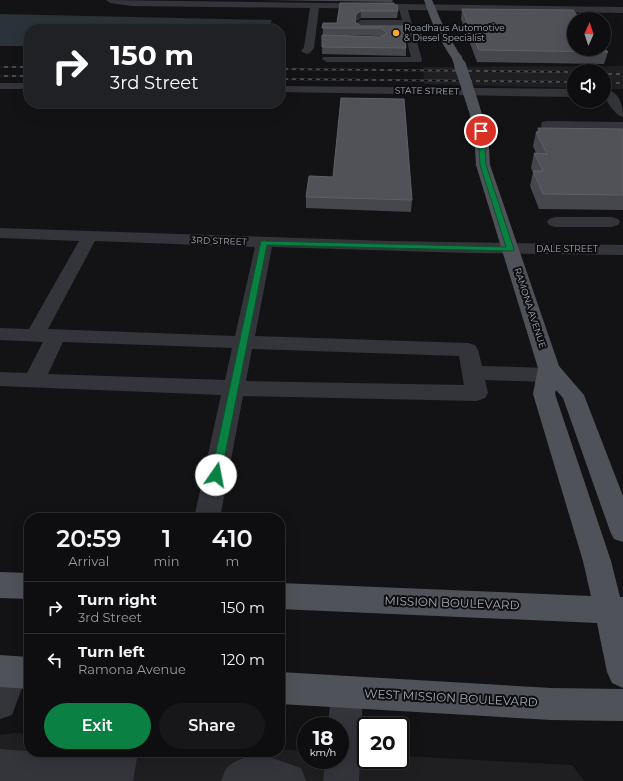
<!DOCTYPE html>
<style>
:root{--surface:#0e0e10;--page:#171719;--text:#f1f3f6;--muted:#9b9c9f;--line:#2e2e30;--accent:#0b8043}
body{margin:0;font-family:Montserrat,sans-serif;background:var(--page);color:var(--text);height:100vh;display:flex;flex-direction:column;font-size:15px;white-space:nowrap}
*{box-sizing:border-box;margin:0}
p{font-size:13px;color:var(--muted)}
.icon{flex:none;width:22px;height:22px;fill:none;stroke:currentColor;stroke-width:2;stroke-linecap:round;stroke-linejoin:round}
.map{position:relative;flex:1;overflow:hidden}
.panel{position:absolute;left:24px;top:513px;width:261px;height:244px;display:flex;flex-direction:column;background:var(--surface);border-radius:16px;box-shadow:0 4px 16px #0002,0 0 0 1px var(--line)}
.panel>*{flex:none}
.top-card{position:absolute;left:24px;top:24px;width:261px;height:84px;border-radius:16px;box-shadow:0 4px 16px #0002,0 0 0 1px var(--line);background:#202124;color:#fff;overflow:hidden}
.needle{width:26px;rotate:3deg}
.buttons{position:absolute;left:567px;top:12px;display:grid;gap:8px}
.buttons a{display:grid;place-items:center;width:44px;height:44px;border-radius:50%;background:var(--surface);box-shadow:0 4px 16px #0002,0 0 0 1px var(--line);font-size:20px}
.speed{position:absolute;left:297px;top:717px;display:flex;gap:8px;font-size:20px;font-weight:700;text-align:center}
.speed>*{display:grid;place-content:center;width:52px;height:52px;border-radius:50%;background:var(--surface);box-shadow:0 4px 16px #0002,0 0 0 1px var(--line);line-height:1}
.speed small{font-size:10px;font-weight:400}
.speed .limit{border:2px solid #111;border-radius:6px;background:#fff;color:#111}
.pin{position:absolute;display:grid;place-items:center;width:34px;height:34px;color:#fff;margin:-17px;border:2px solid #fff;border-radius:50%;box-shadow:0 1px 4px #0007}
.me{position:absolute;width:44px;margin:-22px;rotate:12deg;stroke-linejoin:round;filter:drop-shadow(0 0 3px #0008)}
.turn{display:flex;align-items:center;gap:14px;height:84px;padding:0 20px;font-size:18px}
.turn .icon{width:52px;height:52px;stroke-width:2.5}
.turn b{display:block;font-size:28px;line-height:34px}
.eta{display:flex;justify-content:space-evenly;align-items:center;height:68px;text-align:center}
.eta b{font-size:24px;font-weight:600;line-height:28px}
.cta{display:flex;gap:8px;margin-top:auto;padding:8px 20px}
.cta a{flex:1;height:46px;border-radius:24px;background:var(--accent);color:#fff;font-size:16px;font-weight:600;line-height:46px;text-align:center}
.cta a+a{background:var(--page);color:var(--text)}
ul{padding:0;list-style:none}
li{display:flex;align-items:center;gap:12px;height:52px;padding:0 20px;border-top:1px solid var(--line)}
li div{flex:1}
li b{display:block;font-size:15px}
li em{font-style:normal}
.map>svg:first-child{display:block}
.built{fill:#1f1f22}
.water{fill:#293339}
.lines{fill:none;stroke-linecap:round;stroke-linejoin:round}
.minor{fill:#34353a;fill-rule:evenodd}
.major{fill:#50525a;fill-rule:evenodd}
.rail-casing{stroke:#47494f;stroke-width:2}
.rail{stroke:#0e0e10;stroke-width:1.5;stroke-dasharray:4;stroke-linecap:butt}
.major-bridge-far1{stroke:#50525a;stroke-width:10}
.major-bridge{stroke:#50525a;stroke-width:12}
.wall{fill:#46474d;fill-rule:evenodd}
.shaded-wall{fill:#2d2e32}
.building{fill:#505258;stroke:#5e6067}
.route{fill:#0b8043;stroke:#07532c}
.poi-dot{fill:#f8ad28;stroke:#0e0e10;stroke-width:1.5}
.labels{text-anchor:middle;stroke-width:4;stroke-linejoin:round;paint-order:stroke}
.far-poi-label{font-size:9px;fill:#a5aab6;stroke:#0e0e10;text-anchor:start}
.far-street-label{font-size:9px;fill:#a5aab6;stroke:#0e0e10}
.near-street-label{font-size:12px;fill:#a5aab6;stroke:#0e0e10}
</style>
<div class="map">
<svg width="623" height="781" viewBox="0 0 623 781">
<rect width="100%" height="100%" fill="#131315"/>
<path class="built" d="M623 66V89H604V71H574V88L424 84 423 67Z
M15 733 29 734V752H280V749L306 751V760H340V753L366 754V760H400V756L572 765 584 781H0V735Z"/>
<path class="water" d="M0 14 272 20 268 29H29V46H0Z"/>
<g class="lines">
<path class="minor" d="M106 0 623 7V13L408 10 422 60 421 62H327L322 59 323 57H411L403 26H366L390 27 392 29 390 31 387 32H361L356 29V23L361 20H402L399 9 319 8 314 48 310 53 306 54 301 51 304 47 310 8 131 6 110 3Z
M0 83H29V89H0Z
M280 86 574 89V97L280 92Z
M608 90C620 93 623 106 623 117 615 115 604 100 604 91Z
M547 121 623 122V130L542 128 541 125 542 122Z
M555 217H612L618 219 620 222 618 225 612 227H555L549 225 547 222 549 219Z
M0 228 389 241 623 245V255L467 253 272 247 255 336 468 343 475 345 478 350 482 366 548 368 556 370 559 375 556 380 548 382 485 380 488 393 485 398 477 401 243 396 220 518H194L221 395 0 386V372L27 373 43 342 0 340V328L29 329 79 241 0 238ZM95 241 255 247 235 336 48 329ZM63 342 232 348 225 380 48 374ZM252 349 459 356 464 385 246 381Z
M12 656 23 661 28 672 12 715 0 719V663L1 661Z
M347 676 358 681 363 692 359 781H323L325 760H340V726H328L331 692 336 681Z
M0 749 103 757 104 752H138L133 781H0Z
M256 755 269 757 301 768 306 781H221C223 777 224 772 226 769 232 761 247 756 256 755Z"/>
<path class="major" d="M424 0H432L445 30 462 58 461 60H453C440 41 431 22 424 0Z
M474 104 478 105 480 108 488 131 490 165 559 366 584 395 623 496V542L614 539 610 531 563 398 556 390 555 394 611 561 620 597H623V688L612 683 607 672 597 623 280 609V583L591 596 583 561 533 394 538 368 476 165 474 131 468 108 470 105Z
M0 572 29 573V599L0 598Z
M0 655 29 657V689L0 687Z
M280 672 551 688 623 689V721L551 720 280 704Z"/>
<defs>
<path id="rail" d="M0 67H29
M280 69 574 72
M604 74H623
M0 76H29
M280 79 574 82
M604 83H623"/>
</defs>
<use href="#rail" class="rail-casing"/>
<use href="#rail" class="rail"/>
<path class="major-bridge-far1" d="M457 58 460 66"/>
<path class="major-bridge" d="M460 65 474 108"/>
</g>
<path class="wall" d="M263 0H393L392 2Z
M340 3 394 5 398 11 397 18H361L355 22 361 26H403L406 48V56L322 54 323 23H337ZM339 35 380 36H381L380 37Z
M462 9 608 52 604 64 477 62 461 19Z
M538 128 623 129V210L539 209 530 186 533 172 531 168 534 153H536L533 146 536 132H537Z
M306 197 412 200 411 212 306 208Z"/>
<path class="shaded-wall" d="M361 11V18L355 22 354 29 356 14Z"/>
<path class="building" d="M340 3H394V5H397L398 11H361L356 14 355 22 361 26H403L406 48 322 47V35L380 37 387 33 381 28H322L323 23H337Z
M462 9 573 10 580 19H574V49H604V48L608 52 479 50Z
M341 98 404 99 412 200 306 197 309 176 333 177Z
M538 128 623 129V195L543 194 533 171H543L534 153 547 154 536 132H540Z"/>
<path class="route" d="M481 130 484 131 486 165 514 249 513 251 267 245 221 475 220 477H212L211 475 261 241 506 247 480 165 478 131Z"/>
<circle class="poi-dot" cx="396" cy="33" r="4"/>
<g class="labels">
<g class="far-poi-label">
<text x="404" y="31">Roadhaus Automotive<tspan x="404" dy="10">&amp; Diesel Specialist</tspan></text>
</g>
<g class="far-street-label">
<text transform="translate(427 91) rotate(1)" y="3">STATE STREET</text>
<text transform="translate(219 241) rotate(2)" y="3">3RD STREET</text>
<text x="567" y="252">DALE STREET</text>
<text transform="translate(530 308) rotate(72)" y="3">RAMONA AVENUE</text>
</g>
<g class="near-street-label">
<text transform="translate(452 603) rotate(2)" y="4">MISSION BOULEVARD</text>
<text transform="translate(451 698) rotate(3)" y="4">WEST MISSION BOULEVARD</text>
</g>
</g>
</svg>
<div class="buttons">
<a><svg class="needle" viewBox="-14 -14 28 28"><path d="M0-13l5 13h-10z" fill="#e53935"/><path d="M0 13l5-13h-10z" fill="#9b9c9f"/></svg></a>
<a><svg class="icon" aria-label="sound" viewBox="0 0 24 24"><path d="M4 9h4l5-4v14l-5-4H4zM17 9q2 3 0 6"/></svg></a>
</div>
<div class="speed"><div>18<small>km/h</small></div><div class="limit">20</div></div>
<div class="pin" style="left:481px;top:131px;background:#d93025"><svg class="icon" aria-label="arrive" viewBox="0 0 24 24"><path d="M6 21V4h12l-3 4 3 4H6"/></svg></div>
<svg class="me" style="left:216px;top:475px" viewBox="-20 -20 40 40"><circle r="19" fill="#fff"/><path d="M0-13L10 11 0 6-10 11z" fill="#0b8043"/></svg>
<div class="top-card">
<div class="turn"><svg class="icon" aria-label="right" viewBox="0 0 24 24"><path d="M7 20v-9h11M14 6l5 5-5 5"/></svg><div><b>150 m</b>3rd Street</div></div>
</div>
<section class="panel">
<div class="eta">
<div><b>20:59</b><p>Arrival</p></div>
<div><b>1</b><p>min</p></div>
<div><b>410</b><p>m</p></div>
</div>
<ul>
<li><svg class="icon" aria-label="right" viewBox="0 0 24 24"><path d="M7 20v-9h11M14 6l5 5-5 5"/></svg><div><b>Turn right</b><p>3rd Street</p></div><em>150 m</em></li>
<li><svg class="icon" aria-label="left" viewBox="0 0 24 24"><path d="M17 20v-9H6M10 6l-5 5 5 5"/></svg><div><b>Turn left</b><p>Ramona Avenue</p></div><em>120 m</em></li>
</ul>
<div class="cta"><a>Exit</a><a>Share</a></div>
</section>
</div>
